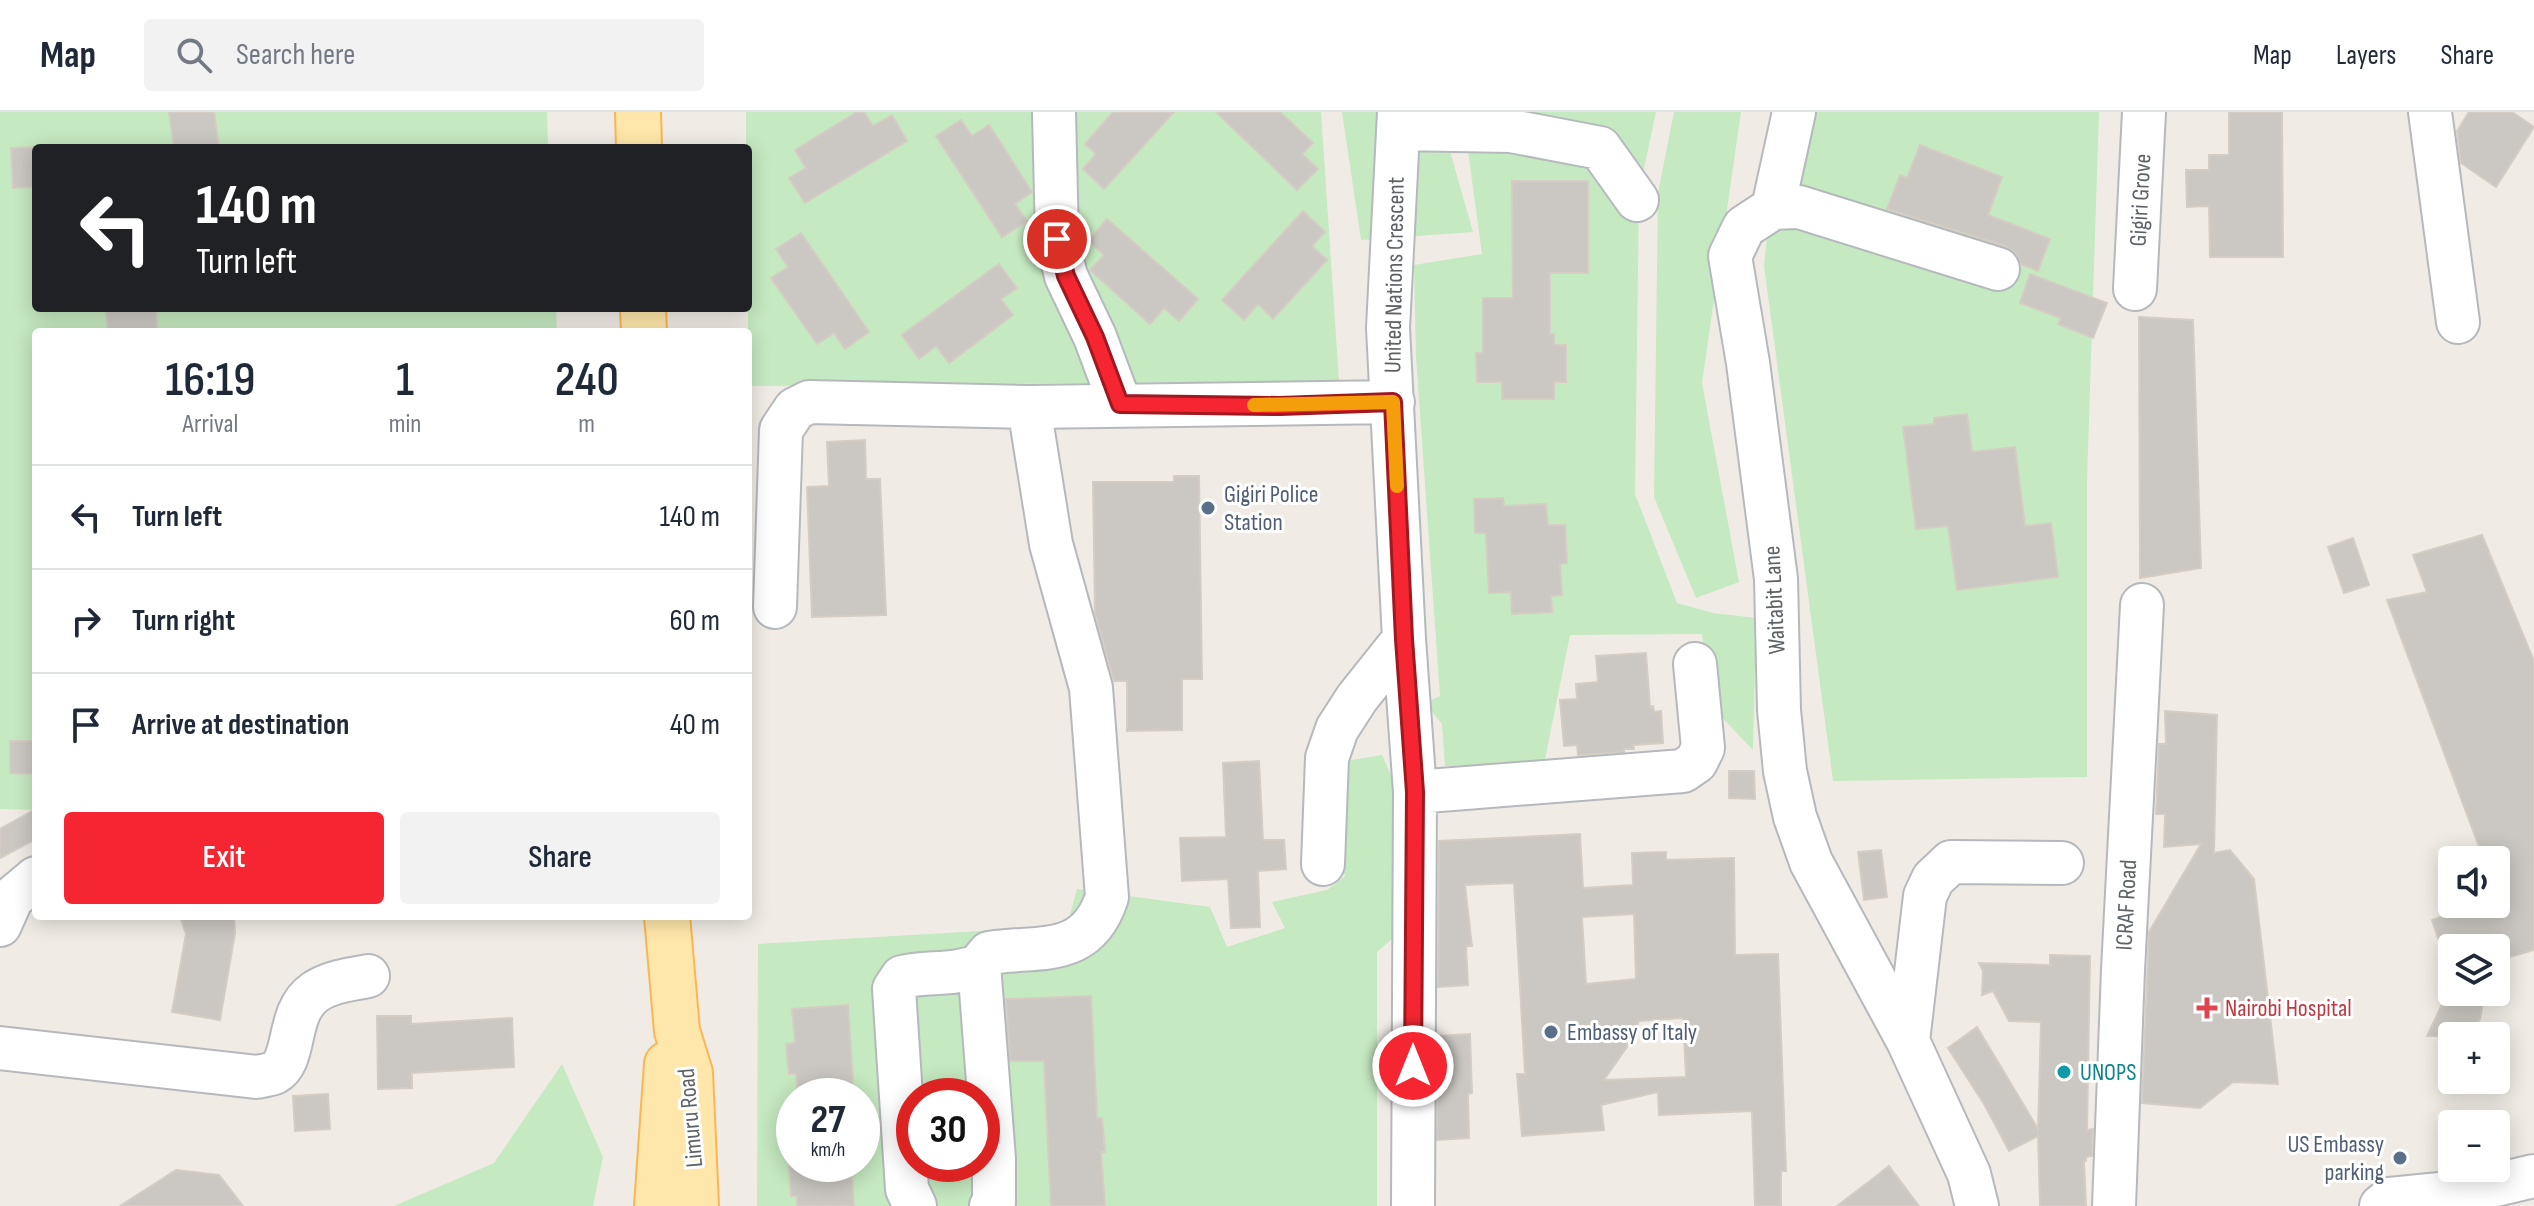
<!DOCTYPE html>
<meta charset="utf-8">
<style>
:root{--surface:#fff;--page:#f2f2f3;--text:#1f2937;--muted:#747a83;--line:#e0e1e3;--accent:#f52631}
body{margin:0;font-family:"Sofia Sans Condensed",sans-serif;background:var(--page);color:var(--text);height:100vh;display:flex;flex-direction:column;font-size:30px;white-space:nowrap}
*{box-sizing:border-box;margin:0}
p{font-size:26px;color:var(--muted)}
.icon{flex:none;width:44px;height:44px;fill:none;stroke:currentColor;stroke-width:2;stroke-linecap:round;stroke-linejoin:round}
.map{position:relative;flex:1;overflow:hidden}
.sheet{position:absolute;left:32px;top:216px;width:720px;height:592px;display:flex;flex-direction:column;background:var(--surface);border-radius:8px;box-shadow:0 4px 20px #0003}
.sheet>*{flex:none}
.guide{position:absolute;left:32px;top:32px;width:720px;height:168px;border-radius:8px;box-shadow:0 4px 20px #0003;background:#202124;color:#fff;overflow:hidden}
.fabs{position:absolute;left:2438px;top:734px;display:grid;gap:16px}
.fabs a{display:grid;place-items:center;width:72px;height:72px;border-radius:8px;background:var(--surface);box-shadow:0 4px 20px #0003;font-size:40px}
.speed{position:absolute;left:776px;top:966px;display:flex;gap:16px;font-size:40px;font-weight:700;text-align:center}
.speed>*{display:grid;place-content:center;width:104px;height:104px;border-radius:50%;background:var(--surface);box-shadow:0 4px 20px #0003;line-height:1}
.speed small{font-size:20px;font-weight:400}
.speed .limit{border:12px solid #d22;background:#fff;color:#111}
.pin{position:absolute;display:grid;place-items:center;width:68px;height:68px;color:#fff;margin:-34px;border:4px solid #fff;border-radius:50%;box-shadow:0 2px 8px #0007}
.me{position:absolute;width:88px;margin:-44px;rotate:0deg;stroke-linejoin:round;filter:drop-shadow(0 0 6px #0008)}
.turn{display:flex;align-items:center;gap:28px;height:168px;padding:0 32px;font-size:36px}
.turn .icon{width:104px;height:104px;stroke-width:2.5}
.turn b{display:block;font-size:56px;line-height:68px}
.eta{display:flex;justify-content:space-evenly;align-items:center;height:136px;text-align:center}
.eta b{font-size:48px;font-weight:600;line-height:56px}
.button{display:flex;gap:16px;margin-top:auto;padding:16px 32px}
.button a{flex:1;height:92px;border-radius:8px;background:var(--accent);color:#fff;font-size:32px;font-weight:600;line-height:92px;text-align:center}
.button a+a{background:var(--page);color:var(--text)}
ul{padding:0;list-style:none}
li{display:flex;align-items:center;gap:24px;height:104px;padding:0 32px;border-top:2px solid var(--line)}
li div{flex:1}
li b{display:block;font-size:30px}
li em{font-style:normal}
header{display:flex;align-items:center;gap:48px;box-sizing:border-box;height:112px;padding:0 40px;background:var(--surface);border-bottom:2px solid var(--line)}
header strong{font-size:38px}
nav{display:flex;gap:44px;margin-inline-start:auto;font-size:28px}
.search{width:560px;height:72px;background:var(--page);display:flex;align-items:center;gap:20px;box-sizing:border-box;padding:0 28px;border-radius:8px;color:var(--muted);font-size:30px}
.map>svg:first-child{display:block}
.green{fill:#c5e9c0;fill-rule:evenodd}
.building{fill:#cbc7c2;stroke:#d5cdc3;stroke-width:2;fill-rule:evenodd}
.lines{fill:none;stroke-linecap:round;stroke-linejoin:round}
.minor-casing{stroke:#b5b9bd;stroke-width:46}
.major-casing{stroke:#fbb653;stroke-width:48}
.minor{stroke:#fff;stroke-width:42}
.major{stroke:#ffe7ab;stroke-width:44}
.route-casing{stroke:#9f1920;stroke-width:20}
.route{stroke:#f52631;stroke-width:14}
.slow{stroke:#f59e0b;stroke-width:14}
.service-dot{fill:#5c6f8a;stroke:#fff;stroke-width:3}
.health-dot{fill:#e0444e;stroke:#fff;stroke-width:3}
.culture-dot{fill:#0f9aa8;stroke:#fff;stroke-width:3}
.labels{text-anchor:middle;stroke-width:6;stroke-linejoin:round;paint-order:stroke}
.street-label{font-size:24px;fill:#5d6267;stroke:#fff}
.service-label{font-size:24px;fill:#4e5e75;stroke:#fff;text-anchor:start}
.health-label{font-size:24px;fill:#be3a42;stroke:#fff;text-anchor:start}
.culture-label{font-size:24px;fill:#0d838f;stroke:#fff;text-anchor:start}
</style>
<header>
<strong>Map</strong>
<div class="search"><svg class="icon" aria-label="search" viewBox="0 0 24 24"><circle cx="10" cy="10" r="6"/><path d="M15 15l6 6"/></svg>Search here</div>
<nav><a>Map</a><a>Layers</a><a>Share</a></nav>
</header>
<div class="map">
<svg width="2534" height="1094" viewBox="0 0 2534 1094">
<rect width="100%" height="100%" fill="#f0ece5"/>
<path class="green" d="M0 0H547L548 36H36V196H556L557 220H36V698L0 697Z
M746 0H1321L1339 269 748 274V36H746Z
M1342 0H1412L1444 18 1473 120 1361 128Z
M1478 0H1656L1639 80 1635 382 1677 491 1713 501 1756 506 1753 638 1712 595 1702 522 1570 523 1544 652 1445 654 1442 612 1425 591 1440 584 1416 245 1414 153 1482 142 1463 2Z
M1674 0H1741L1702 271 1739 470 1696 486 1654 385 1658 81Z
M1780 0H2099L2087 368V665L1833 669 1764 154Z
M1382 643 1404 692 1392 827 1377 840V1094H757L758 832 1067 814 1077 777 1210 795 1227 835 1285 816 1272 790 1327 778 1345 764 1332 716 1346 649ZM794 984H862V1052H794ZM914 984H982V1052H914Z
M377 804H584V807L381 808Z
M562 952 603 1045 593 1094H394L494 1051Z"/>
<path class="building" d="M169 0H214L219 36H174Z
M857 0H864L873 14 892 3 907 29 805 91 789 66 806 56 795 38Z
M1113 0H1174L1104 77 1083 57 1096 42 1085 32Z
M1216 0H1280L1313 31 1302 42 1318 57 1297 78Z
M2229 0H2282L2283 145H2210L2209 94 2187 95 2186 58H2209V43H2229Z
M2469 0H2512L2534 15 2496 75 2461 51 2457 19Z
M961 8 972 24 989 13 1032 80 1015 92 1027 109 1002 125 936 24Z
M1920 33 2002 65 1988 103 2050 127 2038 159 2021 152 2016 141 2005 134 1887 97 1900 63 1907 66Z
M36 35V75L13 76 11 36Z
M1512 69H1588V161H1550V222H1554V233H1566V270H1554V287H1502V270H1477L1476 241H1483V186H1513Z
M1303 99 1325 120 1312 134 1327 148 1273 207 1258 192 1244 208 1222 188Z
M1107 107 1198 187 1179 209 1164 196 1150 212 1090 158 1104 143 1088 129Z
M801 121 869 220 845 237 834 221 817 232 771 166 788 155 776 137Z
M999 152 1017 176 1001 187 1013 203 949 251 936 234 919 247 902 223Z
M2030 162 2107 191 2093 226 2058 212 2061 206 2020 191Z
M106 196H156L157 220H108Z
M2139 205 2193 208 2201 456 2140 466Z
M1967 302 1972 340 2015 335 2025 414 2051 411 2058 465 1957 478 1948 414 1916 417 1903 315 1934 312V306Z
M865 328 866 367H880L886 503 812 505 807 375 829 374 827 330Z
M1174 364H1199L1202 567H1182V618L1127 619V569H1114L1095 501 1093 370H1174Z
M1503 386 1504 394 1546 392 1548 413H1565L1567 451 1560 452 1562 483 1551 484 1552 500 1512 502 1511 480 1489 481 1486 421H1475L1474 387Z
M2482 423 2534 549V838L2496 849V836H2452V868L2432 808 2446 803 2441 794 2452 788V792H2496V748H2484L2387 488 2427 480 2413 443Z
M2353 426 2369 473 2344 481 2328 435Z
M1646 541 1650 595 1653 594 1654 600 1661 599 1663 631 1633 633 1634 637H1624V640L1578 643 1577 633 1564 634 1560 588 1577 587 1576 572 1598 570 1596 544Z
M2165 599 2217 603 2214 741 2230 738 2254 767 2278 972 2233 970 2200 996 2142 991 2149 820 2201 732 2164 735 2165 702H2156L2159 632H2166Z
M10 629H36V662L10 661Z
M1259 649 1263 728H1284L1286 757 1258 759 1260 815 1231 816 1228 767 1182 769 1180 726 1226 725 1223 651Z
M1729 659H1754L1755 687 1729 686Z
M36 697V727L0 746V717Z
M1580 722 1583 776 1633 773 1632 741 1666 740V748L1734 746 1735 843 1778 842 1786 1059H1781V1094H1755L1752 999 1659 1003 1658 980 1601 993 1604 1018 1522 1024 1517 962H1525L1514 771 1465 773 1472 834H1466L1468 873 1438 875 1439 729ZM1634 802 1636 867 1586 872 1582 805ZM1683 906 1686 965 1604 968 1631 929 1639 909Z
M1881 738 1887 785 1864 788 1858 740Z
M180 804H234L235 821 220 908 172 900 186 822Z
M2050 843 2090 844 2087 1018 2093 1017 2092 1044 2086 1045V1049H2084L2086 1094H2040L2038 1024 2009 1039 1984 992 1948 936 1977 915 2038 1017 2041 910 2009 909 1993 879 1982 883 1983 859 1979 851 2050 853Z
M2452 871V880H2485L2480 907 2469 924H2427Z
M1091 884 1097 1006H1102L1105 1040H1101L1105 1094H1051L1044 949H1010L1006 887Z
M848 893 854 984H798L796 962H789L786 932 795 931 792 897Z
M377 904H411V912L512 906 514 955 412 961V976L378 977Z
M1470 922 1472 981 1468 982 1469 1026 1437 1028 1438 924Z
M328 982 330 1017 295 1019 293 984Z
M789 1052H851L854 1094H797V1084H791Z
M1889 1054 1919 1094H1837L1875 1065Z
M176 1058 219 1063 243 1094H120Z"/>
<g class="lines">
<defs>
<path id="minor" d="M1054 0 1057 127 1066 164 1095 225 1120 292
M1399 0 1388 216 1404 527 1415 680 1413 1094
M2430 0 2458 210
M1398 17 1511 19 1600 36 1637 88
M1773 96 1794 0
M2135 177 2144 0
M775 495 781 318 795 297 809 290 1029 295 1393 290
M1415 680 1683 659 1696 650 1703 636 1695 552
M1323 752 1327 646 1337 617 1357 586 1404 527
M0 813 12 786 36 766
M1908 929 1925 784 1933 767 1951 750 2062 751
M0 936 256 965C261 964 269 963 274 961 298 948 285 901 315 880 331 869 350 868 368 864
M915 1094 907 1077 894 877 902 865C927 859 956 864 979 853
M991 1094 994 1090V1047L979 853 989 841C1040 833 1087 847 1107 785L1091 576 1051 432 1029 295
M1977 1094 1969 1062 1908 929 1811 750 1795 705 1785 659 1779 598 1776 467 1748 251 1730 144 1744 115 1773 96 1799 95 1998 157
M2114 1094 2123 858 2142 493
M2381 1094 2390 1087 2470 1079 2534 1064"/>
<path id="major" d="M638 0 639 36
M643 196 644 220
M667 804 677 919 690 961 696 1094
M657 1094 667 952"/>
</defs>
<use href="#minor" class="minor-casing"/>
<use href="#major" class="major-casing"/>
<use href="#minor" class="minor"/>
<use href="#major" class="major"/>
</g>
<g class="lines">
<defs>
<path id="route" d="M1057 127 1066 164 1095 225 1120 292 1280 294 1393 290 1404 527 1415 680 1413 954"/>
</defs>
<use href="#route" class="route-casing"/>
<use href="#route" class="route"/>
<path class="slow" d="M1254 293 1393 290 1397 374"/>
</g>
<g class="service-dot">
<circle cx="1208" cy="396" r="8"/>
<circle cx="1551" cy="920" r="8"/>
<circle cx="2400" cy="1046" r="8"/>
</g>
<path class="health-dot" d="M2203 884h8v8h8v8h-8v8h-8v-8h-8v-8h8z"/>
<circle class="culture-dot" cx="2064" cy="960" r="8"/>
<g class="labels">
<g class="street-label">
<text transform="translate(2140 88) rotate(-87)" y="8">Gigiri Grove</text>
<text transform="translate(1394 163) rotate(-89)" y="8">United Nations Crescent</text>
<text transform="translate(1774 488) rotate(-93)" y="8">Waitabit Lane</text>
<text transform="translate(2126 793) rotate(-87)" y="8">ICRAF Road</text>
<text transform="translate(690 1006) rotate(-95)" y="8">Limuru Road</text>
</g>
<g class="service-label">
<text x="1224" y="390">Gigiri Police<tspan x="1224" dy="28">Station</tspan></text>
<text x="1567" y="928">Embassy of Italy</text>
<text x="2384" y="1040" text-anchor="end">US Embassy<tspan x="2384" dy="28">parking</tspan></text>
</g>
<g class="health-label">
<text x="2225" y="904">Nairobi Hospital</text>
</g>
<g class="culture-label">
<text x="2080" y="968">UNOPS</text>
</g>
</g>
</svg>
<div class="fabs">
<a><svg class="icon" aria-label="sound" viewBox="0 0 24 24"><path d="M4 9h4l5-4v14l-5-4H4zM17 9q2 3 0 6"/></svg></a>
<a><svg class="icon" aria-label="layers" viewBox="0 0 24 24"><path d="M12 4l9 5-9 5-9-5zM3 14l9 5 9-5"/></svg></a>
<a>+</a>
<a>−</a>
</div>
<div class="speed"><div>27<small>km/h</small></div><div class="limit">30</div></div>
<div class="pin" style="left:1057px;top:127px;background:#d93025"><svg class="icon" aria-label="arrive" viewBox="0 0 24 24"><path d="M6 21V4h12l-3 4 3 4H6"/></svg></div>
<svg class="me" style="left:1413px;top:954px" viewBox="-20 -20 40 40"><circle r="17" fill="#f52631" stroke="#fff" stroke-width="3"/><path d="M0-11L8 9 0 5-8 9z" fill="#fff"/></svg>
<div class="guide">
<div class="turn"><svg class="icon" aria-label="left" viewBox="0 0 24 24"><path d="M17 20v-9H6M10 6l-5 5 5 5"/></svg><div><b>140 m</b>Turn left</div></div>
</div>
<section class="sheet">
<div class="eta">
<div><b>16:19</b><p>Arrival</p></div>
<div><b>1</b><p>min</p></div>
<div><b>240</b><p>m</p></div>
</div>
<ul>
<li><svg class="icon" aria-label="left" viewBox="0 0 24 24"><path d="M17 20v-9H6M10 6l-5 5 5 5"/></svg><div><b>Turn left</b></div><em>140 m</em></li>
<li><svg class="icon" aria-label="right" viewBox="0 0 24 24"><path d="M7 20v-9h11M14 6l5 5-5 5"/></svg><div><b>Turn right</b></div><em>60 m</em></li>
<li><svg class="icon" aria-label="arrive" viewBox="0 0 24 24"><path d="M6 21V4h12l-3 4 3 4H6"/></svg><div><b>Arrive at destination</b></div><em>40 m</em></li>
</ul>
<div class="button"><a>Exit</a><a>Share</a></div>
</section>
</div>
